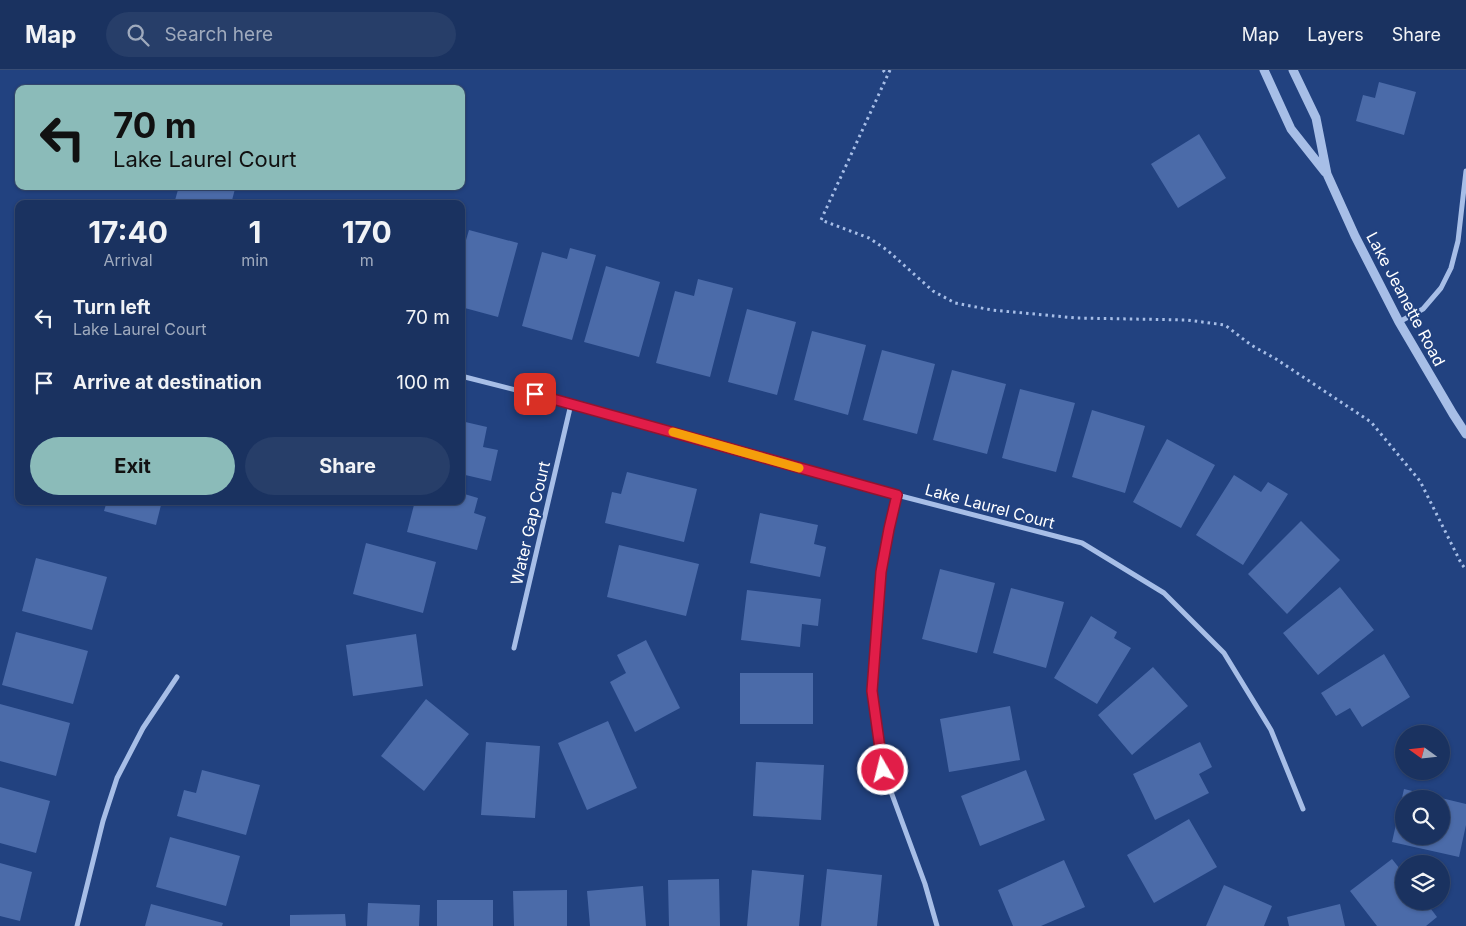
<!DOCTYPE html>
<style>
:root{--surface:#1a3260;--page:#273e69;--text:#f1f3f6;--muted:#9faabd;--line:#384d75;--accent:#8bbbb9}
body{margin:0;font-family:Inter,sans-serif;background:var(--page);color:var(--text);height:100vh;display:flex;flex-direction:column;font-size:19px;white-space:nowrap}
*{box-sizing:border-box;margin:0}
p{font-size:16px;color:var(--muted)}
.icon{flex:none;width:28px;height:28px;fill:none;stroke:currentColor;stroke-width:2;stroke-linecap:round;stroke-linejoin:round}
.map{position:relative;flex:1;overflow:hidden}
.drawer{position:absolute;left:15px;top:130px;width:450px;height:305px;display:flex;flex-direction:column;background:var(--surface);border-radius:10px;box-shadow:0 1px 4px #0004,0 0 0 1px var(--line)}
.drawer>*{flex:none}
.top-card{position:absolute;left:15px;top:15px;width:450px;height:105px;border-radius:10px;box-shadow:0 1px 4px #0004,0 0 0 1px var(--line);background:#8bbbb9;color:#111;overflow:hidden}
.needle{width:32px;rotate:285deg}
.tools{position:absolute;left:1395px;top:655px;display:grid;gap:10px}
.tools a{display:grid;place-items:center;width:55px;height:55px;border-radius:50%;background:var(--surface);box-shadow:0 1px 4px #0004,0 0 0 1px var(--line);font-size:25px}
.pin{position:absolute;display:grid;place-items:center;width:42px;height:42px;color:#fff;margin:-21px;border-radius:10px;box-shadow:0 2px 8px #0006}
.me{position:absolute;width:55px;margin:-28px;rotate:352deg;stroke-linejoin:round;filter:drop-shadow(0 0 4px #0008)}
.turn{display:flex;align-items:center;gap:18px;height:105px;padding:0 15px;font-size:22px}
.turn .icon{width:65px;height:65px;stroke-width:2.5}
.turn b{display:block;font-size:35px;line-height:42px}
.eta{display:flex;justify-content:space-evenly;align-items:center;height:85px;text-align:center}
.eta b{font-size:30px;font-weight:700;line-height:35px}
.button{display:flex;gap:10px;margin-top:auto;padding:10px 15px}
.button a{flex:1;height:58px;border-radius:30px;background:var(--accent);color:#111;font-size:20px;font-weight:700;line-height:58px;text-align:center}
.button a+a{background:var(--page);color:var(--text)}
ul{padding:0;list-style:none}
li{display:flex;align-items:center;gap:15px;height:65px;padding:0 15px}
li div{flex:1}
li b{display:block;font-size:19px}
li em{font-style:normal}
header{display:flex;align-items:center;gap:30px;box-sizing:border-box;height:70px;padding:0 25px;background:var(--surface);border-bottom:1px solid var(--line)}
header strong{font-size:24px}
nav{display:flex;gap:28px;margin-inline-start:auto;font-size:18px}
.search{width:350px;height:45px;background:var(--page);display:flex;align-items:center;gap:12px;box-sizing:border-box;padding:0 18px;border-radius:28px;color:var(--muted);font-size:19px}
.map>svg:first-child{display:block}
.building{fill:#4b6ba9;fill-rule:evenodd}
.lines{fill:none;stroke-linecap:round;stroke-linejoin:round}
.path{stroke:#a7bee7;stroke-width:3;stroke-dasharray:2.5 4;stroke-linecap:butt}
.minor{stroke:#a7bee7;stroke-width:5}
.tertiary{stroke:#a7bee7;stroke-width:9}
.route-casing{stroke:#92132f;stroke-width:12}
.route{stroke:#e11d48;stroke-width:9}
.slow{stroke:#f59e0b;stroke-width:9}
.labels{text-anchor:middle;stroke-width:4;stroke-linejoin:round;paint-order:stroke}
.street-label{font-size:16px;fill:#fff;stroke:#224280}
</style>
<header>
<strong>Map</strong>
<div class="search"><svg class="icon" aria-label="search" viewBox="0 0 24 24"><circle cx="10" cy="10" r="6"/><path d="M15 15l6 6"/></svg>Search here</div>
<nav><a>Map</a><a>Layers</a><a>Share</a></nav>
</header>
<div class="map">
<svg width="1466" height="856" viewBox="0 0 1466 856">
<rect width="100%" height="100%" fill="#224280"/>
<path class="building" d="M1379 12 1416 22 1404 65 1356 51 1363 25 1375 28Z
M1199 64 1226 108 1178 138 1151 94Z
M179 116H225L235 119 231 134H174Z
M469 160 518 173 498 247 461 237V187Z
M570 178 596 185 572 270 522 256 542 182 567 189Z
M606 196 660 212 639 287 584 272Z
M698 209 733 218 710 307 656 293 675 221 694 226Z
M747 239 796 252 777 325 728 312Z
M812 261 866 275 848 345 794 330Z
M882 280 935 294 917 364 863 350Z
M952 300 1006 314 987 384 933 370Z
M1020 319 1075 333 1056 402 1002 388Z
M1092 340 1145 356 1125 423 1072 407Z
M461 351 487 357 483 377 498 380 491 411 461 404Z
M1167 369 1215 395 1181 458 1133 432Z
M627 402 697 419 684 472 605 453 612 422 621 424Z
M1234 405 1261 422 1268 412 1288 424 1243 495 1196 465Z
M461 423 478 428 474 443 486 447 477 480 407 462 415 431H461Z
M107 431H162L156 455 104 441Z
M760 443 818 455 814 474 826 477 820 507 750 493Z
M1301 451 1340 490 1287 544 1248 504Z
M366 473 436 492 423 543 353 524Z
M619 475 699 494 686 546 607 527Z
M36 488 107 507 92 560 22 541Z
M940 499 995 513 977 583 922 569Z
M1340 517 1374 560 1318 605 1283 563Z
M1011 518 1064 532 1046 598 993 583Z
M747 520 821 529 818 556 802 554 800 577 741 570Z
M1091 546 1117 562 1114 568 1131 578 1097 634 1054 608Z
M16 562 88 581 73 634 2 615Z
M416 564 423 616 353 626 346 575Z
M646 570 680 638 635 662 610 612 626 603 617 585Z
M1384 584 1410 627 1362 657 1350 638 1336 646 1321 623Z
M1153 597 1188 636 1132 685 1098 645Z
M740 603H813V654H740Z
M426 629 469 664 424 721 381 686Z
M0 634 70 653 56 706 0 691Z
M1010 636 1020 690 949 702 940 649Z
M608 651 637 718 587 740 558 673Z
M486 672 540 676 535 748 481 745Z
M1200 672 1212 697 1199 704 1209 723 1155 750 1133 704Z
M756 692 824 695 821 750 753 746Z
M202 700 260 715 246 765 177 746 184 720 196 723Z
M1026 700 1045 750 980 776 961 726Z
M0 717 50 731 36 783 0 773Z
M1404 719 1466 734V755L1459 787 1392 772ZM1404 729H1441V766H1404Z
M1189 749 1217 797 1154 833 1127 785Z
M170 767 240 786 226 836 156 817Z
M1392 789 1404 804V831H1425L1437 847 1426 856H1377L1350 821Z
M1064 790 1085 837 1041 856H1013L998 820Z
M0 793 32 802 20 851 0 846Z
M827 799 882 805 877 856H821Z
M752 800 804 805 799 856H747Z
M719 809 720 856H669L668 810Z
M1224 815 1272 836 1264 856H1206Z
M643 816 646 856H590L587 821Z
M567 820V856H514L513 821Z
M437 830H493V856H437Z
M368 833 420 835 419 856H367Z
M151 834 223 853 222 856H145Z
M1340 834 1345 856H1289L1287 847Z
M345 844 346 856H290V845Z"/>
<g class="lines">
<path class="path" d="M883 0 887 5
M890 0 821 150 869 168 887 180 933 221 955 233 992 240 1076 248 1187 250 1225 255 1251 275 1276 289 1371 352 1420 411 1461 493 1466 500"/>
<path class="minor" d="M1399 252 1423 239 1441 218 1451 198 1458 171 1466 101
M461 306 571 334 897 425 1082 473 1164 523 1224 583 1271 660 1303 739
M897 425 889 459 881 502 872 621 883 700 925 814 937 856
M514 578 571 334
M77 856 103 751 117 708 143 658 177 607"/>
<path class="tertiary" d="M1264 0 1291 59 1325 102
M1293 0 1316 48 1327 104 1355 166 1399 252 1453 344 1466 364"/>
</g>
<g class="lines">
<defs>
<path id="route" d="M535 324 897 425 889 459 881 502 872 621 883 700"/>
</defs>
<use href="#route" class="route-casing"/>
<use href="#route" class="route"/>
<path class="slow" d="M673 362 799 398"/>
</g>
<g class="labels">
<g class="street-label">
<text transform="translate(1406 229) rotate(62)" y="6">Lake Jeanette Road</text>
<text transform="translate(990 436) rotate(15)" y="6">Lake Laurel Court</text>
<text transform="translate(530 453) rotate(-77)" y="6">Water Gap Court</text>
</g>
</g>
</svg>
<div class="tools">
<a><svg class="needle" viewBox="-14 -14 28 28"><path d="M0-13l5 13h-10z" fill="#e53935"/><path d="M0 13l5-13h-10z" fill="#9faabd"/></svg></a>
<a><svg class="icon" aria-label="search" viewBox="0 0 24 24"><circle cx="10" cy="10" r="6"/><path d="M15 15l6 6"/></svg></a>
<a><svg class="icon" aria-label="layers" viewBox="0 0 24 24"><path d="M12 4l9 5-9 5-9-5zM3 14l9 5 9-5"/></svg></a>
</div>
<div class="pin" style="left:535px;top:324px;background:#d93025"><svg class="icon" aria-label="arrive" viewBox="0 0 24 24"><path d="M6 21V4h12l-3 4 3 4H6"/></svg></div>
<svg class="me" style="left:883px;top:700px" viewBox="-20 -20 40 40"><circle r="17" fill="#e11d48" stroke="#fff" stroke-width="3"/><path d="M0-11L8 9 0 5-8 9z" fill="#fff"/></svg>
<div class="top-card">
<div class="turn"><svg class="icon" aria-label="left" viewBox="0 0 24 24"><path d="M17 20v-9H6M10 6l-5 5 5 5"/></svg><div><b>70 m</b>Lake Laurel Court</div></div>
</div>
<section class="drawer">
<div class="eta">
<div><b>17:40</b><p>Arrival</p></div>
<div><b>1</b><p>min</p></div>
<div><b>170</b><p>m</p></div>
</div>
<ul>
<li><svg class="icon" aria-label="left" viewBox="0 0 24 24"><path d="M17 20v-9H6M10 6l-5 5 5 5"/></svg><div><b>Turn left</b><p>Lake Laurel Court</p></div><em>70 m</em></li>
<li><svg class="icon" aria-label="arrive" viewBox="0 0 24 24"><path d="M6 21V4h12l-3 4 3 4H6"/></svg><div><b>Arrive at destination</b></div><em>100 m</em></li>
</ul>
<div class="button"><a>Exit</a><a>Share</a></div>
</section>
</div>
